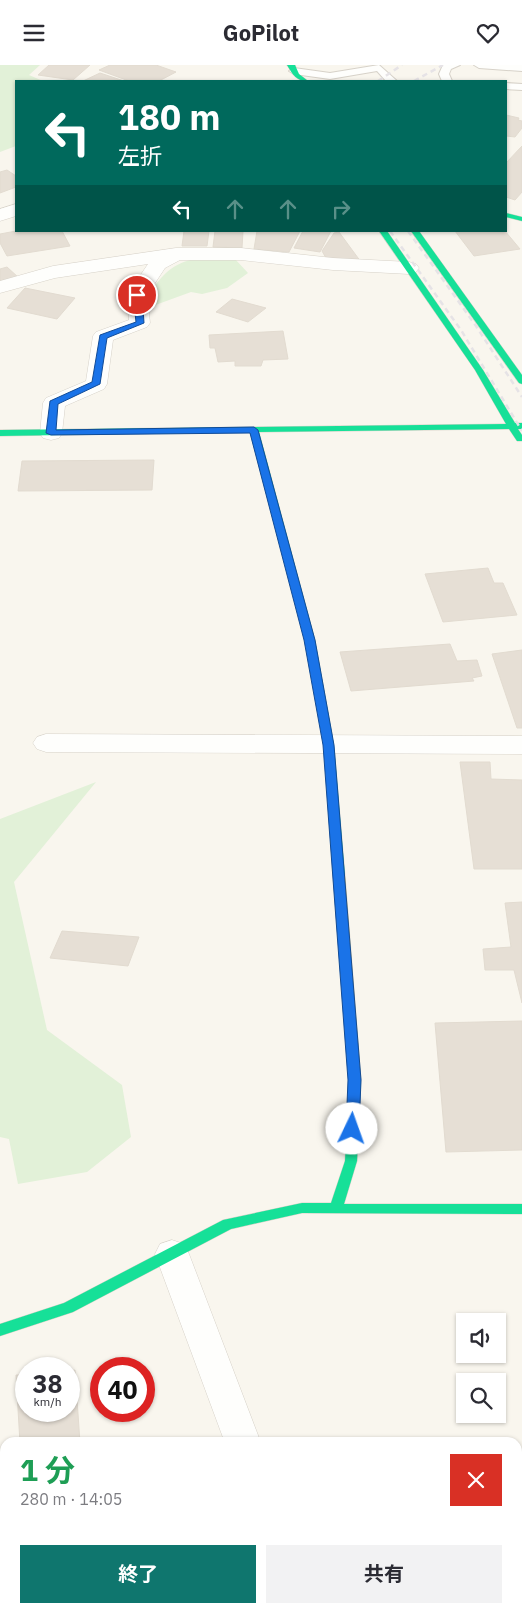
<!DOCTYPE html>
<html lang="ja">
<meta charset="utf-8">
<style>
:root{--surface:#fff;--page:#f2f2f3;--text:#2b2b33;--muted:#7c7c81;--accent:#0f766e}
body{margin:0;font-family:"IBM Plex Sans","Noto Sans JP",sans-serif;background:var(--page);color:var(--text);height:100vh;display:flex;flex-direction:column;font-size:19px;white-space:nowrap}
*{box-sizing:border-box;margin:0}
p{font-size:16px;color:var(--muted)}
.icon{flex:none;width:28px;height:28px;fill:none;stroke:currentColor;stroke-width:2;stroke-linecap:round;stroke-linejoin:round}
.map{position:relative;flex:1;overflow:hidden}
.panel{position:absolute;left:0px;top:1372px;width:522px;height:176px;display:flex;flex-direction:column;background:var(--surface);border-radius:15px 15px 0 0;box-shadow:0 1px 4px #0004}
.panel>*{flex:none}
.banner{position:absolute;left:15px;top:15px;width:492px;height:152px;border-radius:0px;box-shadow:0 1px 4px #0004;background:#00695c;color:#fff;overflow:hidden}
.fabs{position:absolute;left:456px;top:1248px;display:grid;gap:10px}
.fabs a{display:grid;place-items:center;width:50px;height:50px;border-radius:0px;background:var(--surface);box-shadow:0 1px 4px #0004;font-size:25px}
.speed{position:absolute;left:15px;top:1292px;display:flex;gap:10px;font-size:25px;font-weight:700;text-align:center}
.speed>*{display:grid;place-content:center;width:65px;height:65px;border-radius:50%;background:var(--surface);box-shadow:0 1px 4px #0004;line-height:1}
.speed small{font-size:12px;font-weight:400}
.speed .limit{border:8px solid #d22;background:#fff;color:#111}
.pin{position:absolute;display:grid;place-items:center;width:42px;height:42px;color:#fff;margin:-21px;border:2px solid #fff;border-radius:50%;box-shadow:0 1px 5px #0007}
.me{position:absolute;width:55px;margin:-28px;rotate:3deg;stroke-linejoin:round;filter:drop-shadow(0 0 4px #0008)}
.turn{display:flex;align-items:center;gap:18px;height:105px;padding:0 20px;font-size:22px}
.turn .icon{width:65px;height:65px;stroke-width:2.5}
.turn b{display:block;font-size:35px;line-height:42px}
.lanes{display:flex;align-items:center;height:48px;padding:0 20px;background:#0003;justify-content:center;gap:25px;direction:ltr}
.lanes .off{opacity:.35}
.round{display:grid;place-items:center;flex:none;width:52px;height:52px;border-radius:0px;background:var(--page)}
.overview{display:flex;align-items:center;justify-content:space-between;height:85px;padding:0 20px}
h1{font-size:30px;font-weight:700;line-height:38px;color:#1e9e55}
.button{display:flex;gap:10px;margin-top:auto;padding:10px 20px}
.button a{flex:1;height:58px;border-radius:0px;background:var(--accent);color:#fff;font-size:20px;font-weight:700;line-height:58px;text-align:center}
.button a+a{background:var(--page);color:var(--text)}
header{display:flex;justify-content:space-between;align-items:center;height:65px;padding:0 20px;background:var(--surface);font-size:22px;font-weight:700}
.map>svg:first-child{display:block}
.green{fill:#e2f1d8}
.building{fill:#e6dfd5;stroke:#e2dbd0}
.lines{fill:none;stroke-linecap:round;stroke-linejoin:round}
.lane-casing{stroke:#d7d2c9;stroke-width:2}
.street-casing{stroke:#d7d2c9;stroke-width:1}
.fast-casing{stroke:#d8d2c8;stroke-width:1}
.slow-casing{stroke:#d8d2c8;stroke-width:1}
.lane{fill:#fefefc;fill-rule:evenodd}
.street{fill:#fefefc;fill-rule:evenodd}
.fast{fill:#16e098;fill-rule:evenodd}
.slow{fill:#ffcf43;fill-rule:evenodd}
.rail{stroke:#e6e3e6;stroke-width:2.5;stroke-dasharray:5.5 4;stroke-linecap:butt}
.route{fill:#1a73e8;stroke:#114b97}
</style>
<header><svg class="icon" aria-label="menu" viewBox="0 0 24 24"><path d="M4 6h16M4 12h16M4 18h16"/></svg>GoPilot<svg class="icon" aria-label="heart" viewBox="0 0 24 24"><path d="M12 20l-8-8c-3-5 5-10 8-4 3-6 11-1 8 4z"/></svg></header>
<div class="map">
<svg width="522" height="1548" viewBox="0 0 522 1548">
<rect width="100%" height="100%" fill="#f9f6ee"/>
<path class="green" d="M0 0H40L29 10 43 16H16V81L0 87Z
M194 194H235L248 208 227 223 202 229 191 227 150 242 146 232C162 212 168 200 194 194Z
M96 717 14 817 47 965 122 1020 131 1072 87 1107 18 1119 9 1074 0 1072V754Z
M5 1443V1544H196L199 1548H0V1444Z"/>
<path class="building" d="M49 0H90L73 15 38 10Z
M110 0H156L176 7 159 16H129L99 5Z
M100 8 124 16H83Z
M506 50 519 53 518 55 522 56V63L515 72 506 71Z
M522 81V127L515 135 506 132V98Z
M7 105 16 111V122L0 128V107Z
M16 166H62L70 181 7 191 0 178V169Z
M184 166H209L207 181H182Z
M215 166H243L242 183 213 182Z
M257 166H300L289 187 254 184Z
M303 166H331L320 187 294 183Z
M455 166H505L520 184 474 191Z
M339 167 361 197 326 193 322 186 334 168Z
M7 202 19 213 0 218V204Z
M25 223 75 233 57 254 7 243Z
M232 234 266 243 248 257 216 247Z
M283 266 288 294 263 295 261 301H235V296L218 297 215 283H210L209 270Z
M154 395 152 425 18 426 22 396Z
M488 503 494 518H503L517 550 443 557 425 509Z
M450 579 457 596 477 595 482 611 472 613 474 616 351 626 340 587Z
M522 585V663H517L492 589Z
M460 697H490L491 714 522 715V804H474Z
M522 837V938L514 905H485L483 884 511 882 505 838Z
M62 866 139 872 128 901 50 893Z
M522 956V1085L446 1087 435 958Z
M75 1305 80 1378H20L16 1310H26V1346H69V1306Z
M384 1544H508L512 1548H388Z"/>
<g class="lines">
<defs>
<path id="lane" d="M379 0 397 16H386L377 6 330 14 294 9 289 6 294 3 330 8Z
M443 0H460L451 4 449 9 452 16H442L439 9Z
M474 0H522V6L479 3Z
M506 18 522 19V25L506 24Z"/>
<path id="street" d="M16 139V151L0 156V144Z
M176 183H241L333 193 409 197 416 199 419 203 416 207 409 209 333 205 241 195H180L165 203 147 230 150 258 147 262 113 275 107 319 104 324 65 341 62 368 59 373 51 375 43 373 40 368 43 338 46 333 86 316 93 271 96 267 129 255 127 230 148 199 55 213 0 228V216L53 201Z
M46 669 522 671V689L46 687 37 684 33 678 37 672Z
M172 1175 184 1179 189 1189 261 1378H225L155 1189 160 1179Z
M0 1398H5V1430H0Z
M334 1544H374L376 1548H336Z"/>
<path id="fast" d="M287 0H295L299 9 308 16C296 16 293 10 287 0Z
M506 148 522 152V156L506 152Z
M379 166H387L483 305 515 358H522V364H518L522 370V376H517L509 364 259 367 315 575 334 680 345 811 339 815 333 811 324 680 305 575 250 367 0 371V365L506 359 475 305Z
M411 166H419L522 310V319L519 318Z
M355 1009 359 1011 361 1014 357 1096 344 1139H522V1149L302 1148 231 1164 73 1247 0 1271V1259L64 1238 223 1155 302 1138H331L345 1096 349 1014 351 1011Z"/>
<path id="slow" d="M339 807 345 811 361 1014 359 1017 355 1019 351 1017 349 1014 333 811Z"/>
</defs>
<use href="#lane" class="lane-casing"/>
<use href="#street" class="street-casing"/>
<use href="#fast" class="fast-casing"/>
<use href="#slow" class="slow-casing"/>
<use href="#lane" class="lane"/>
<use href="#street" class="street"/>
<use href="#fast" class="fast"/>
<use href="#slow" class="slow"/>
<path class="rail" d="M378 16 402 0
M414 16 443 0
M390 166 461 265 522 366
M408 166 476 261 522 332"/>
</g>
<path class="route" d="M137 227 142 230 144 258 107 273 100 319 58 339 56 365 254 362 258 365 315 575 334 680 361 1015 359 1064 352 1069 346 1064 348 1015 323 680 304 575 250 368 51 370 46 368 50 336 92 317 100 270 136 257 133 230Z"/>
</svg>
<div class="fabs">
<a><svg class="icon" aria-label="sound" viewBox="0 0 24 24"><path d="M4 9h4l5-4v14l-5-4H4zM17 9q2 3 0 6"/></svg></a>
<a><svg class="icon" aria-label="search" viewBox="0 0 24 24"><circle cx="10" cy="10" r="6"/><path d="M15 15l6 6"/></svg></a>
</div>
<div class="speed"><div>38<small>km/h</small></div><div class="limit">40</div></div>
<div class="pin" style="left:137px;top:230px;background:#d93025"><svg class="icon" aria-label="arrive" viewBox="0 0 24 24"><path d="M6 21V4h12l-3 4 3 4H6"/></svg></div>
<svg class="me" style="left:352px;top:1064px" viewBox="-20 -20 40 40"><circle r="19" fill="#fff"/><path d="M0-13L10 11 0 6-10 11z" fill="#1a73e8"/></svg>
<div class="banner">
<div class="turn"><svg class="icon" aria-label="left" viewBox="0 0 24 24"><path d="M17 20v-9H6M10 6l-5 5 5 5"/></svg><div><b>180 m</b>左折</div></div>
<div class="lanes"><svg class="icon" aria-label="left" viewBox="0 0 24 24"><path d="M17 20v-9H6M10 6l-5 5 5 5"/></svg><svg class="icon off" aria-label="ahead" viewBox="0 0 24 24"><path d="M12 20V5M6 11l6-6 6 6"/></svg><svg class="icon off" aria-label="ahead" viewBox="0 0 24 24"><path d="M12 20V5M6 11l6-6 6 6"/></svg><svg class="icon off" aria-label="right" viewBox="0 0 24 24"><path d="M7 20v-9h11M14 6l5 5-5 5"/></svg></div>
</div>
<section class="panel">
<div class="overview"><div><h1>1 分</h1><p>280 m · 14:05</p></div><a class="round" style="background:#d93025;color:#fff"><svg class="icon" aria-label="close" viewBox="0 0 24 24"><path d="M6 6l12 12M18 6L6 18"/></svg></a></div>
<div class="button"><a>終了</a><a>共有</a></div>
</section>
</div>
